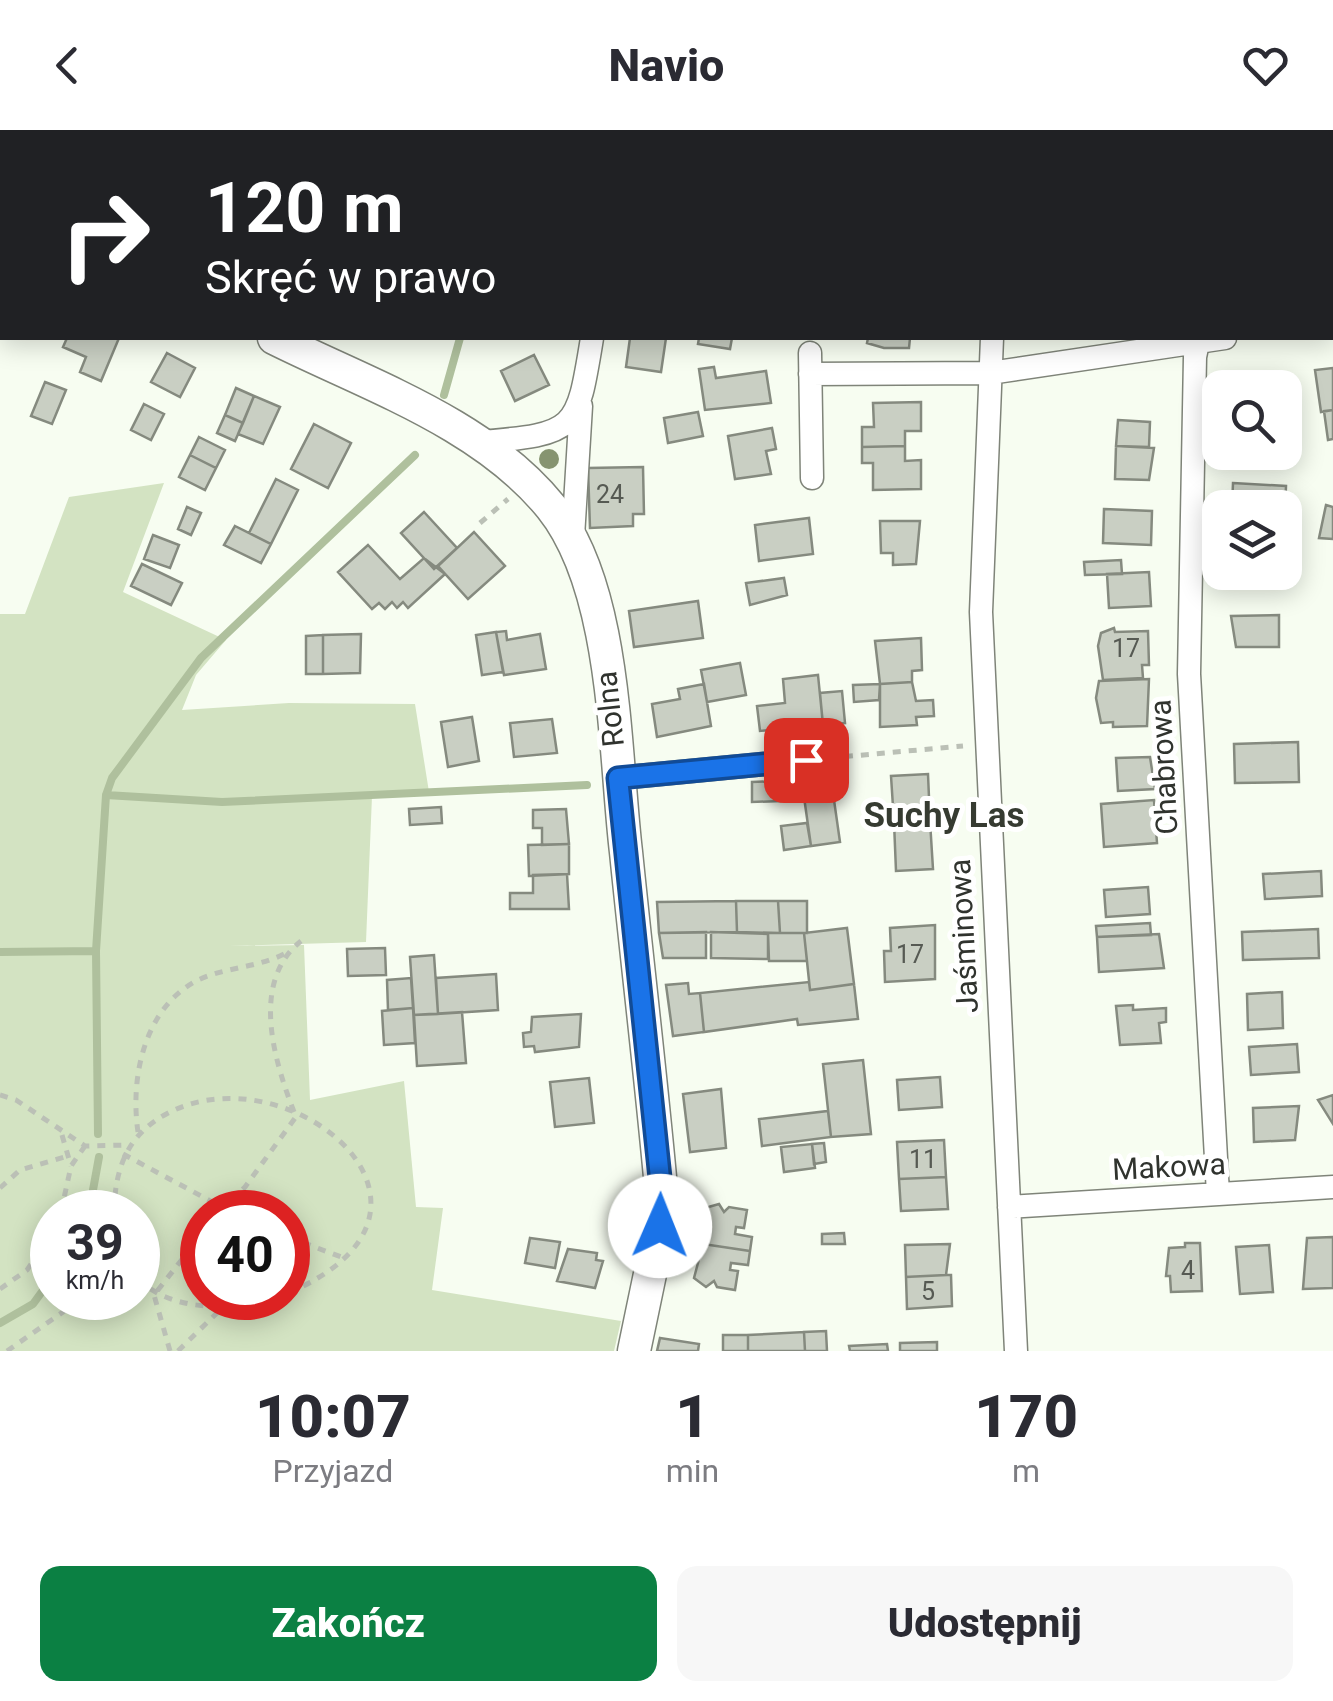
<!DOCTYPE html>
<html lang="pl">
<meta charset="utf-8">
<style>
:root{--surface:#fff;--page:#f7f7f7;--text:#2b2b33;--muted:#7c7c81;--accent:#0b8043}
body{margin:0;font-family:Roboto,sans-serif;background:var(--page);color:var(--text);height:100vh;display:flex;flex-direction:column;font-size:38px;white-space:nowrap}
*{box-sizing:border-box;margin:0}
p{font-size:32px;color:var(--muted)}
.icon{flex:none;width:55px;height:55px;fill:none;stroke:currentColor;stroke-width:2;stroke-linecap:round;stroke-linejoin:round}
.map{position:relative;height:1221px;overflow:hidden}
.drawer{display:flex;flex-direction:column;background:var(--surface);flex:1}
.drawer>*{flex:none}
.banner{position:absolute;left:0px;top:0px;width:1335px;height:210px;box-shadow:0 5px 25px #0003;background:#202124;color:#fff;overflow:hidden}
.buttons{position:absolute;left:1202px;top:240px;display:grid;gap:20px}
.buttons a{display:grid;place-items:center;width:100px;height:100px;border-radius:20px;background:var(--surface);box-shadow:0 5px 25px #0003;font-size:50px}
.speed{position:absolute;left:30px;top:1060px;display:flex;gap:20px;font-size:50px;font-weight:700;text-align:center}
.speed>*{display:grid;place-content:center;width:130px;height:130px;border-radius:50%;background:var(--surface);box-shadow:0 5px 25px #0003;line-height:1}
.speed small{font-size:25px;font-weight:400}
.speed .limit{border:15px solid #d22;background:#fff;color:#111}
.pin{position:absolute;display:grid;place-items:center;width:85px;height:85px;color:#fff;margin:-42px;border-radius:20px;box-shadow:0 5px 15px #0006}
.me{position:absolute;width:110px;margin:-55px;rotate:1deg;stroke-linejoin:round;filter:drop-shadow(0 0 8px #0008)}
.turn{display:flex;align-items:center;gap:35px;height:210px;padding:0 40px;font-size:45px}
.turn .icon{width:130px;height:130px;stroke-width:2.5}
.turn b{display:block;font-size:70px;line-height:85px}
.eta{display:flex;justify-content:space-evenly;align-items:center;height:170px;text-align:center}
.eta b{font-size:60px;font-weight:800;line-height:70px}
.primary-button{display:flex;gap:20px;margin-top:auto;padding:20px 40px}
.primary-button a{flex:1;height:115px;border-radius:20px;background:var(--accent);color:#fff;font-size:40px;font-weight:800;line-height:115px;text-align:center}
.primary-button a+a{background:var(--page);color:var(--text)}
header{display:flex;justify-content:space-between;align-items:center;height:130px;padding:0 40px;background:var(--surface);font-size:45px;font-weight:800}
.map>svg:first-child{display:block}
.green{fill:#d3e3c2;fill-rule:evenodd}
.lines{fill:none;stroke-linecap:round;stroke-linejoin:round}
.stream{stroke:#afc09d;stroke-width:8}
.building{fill:#c9cfc3;stroke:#858a7f;stroke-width:2.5}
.street-casing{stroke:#7f8479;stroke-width:25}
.secondary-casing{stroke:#7f8479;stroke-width:35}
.path{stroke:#bbc0b6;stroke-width:5;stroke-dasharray:8 8;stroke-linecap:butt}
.street{stroke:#fff;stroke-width:22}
.secondary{stroke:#fff;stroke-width:32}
.tree{fill:#869470}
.route-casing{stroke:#114b97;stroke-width:25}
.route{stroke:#1a73e8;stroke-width:18}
.labels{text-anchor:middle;stroke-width:10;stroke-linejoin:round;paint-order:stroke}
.number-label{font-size:25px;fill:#565a53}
.street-label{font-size:30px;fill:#30332e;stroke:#fff}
.quarter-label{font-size:35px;font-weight:bold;fill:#363b31;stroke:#fff}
</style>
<header><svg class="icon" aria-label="back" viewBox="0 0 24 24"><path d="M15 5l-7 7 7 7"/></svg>Navio<svg class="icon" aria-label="heart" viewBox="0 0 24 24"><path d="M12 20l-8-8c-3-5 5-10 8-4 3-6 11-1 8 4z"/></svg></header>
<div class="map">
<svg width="1333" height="1221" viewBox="0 0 1333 1221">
<rect width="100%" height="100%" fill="#f7fdf1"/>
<path class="green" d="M164 353 123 462 226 510 196 545 182 580 289 573 415 574 429 662 372 666 366 812 229 816 304 815 310 970 404 951 416 1077 443 1078 432 1160 621 1191 614 1221H0V484H25L69 367ZM52 1082H138V1168H52ZM202 1082H288V1168H202Z"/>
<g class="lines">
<path class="stream" d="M490 0 491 2
M444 265 460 208
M106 665 222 672 587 655
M0 822 96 821
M98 1004 96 821 106 665 112 648 201 528 415 325
M89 1082 99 1027
M0 1193 33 1174 52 1148"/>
</g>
<path class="building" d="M67 208H119L101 251 80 242 86 227 63 217Z
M630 208H666L661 242 626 237Z
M699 208H732L730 219 698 214Z
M868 208H910L909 218H884L867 213Z
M167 223 195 238 180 267 151 252Z
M534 225 549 255 515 271 501 241Z
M714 237 716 248 766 241 771 273 705 280 699 239Z
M1333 238V280L1321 282 1315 240Z
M1271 243 1273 258H1237L1236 248Z
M45 252 66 260 52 294 31 286Z
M236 258 254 266 243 293 225 285Z
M254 266 280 277 263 314 238 304Z
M921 272V301H905V316L862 317V297H874L873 273Z
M144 274 164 284 151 310 131 300Z
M1333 280V309L1328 310 1324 281Z
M698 282 703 306 668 313 664 288Z
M225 285 243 293 235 311 217 303Z
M1118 290 1150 292 1149 317 1116 316Z
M314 294 351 313 328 358 291 339Z
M772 298 776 319 766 321 771 344 735 349 728 306Z
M199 307 225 320 216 338 190 325Z
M905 316V331L921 330V359L873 360V333H862V317Z
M1116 316 1154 318 1149 350 1115 349Z
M190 325 216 338 205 360 179 347Z
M643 337 644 384H633V396L590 398 588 338Z
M276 349 298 360 271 414 249 403Z
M1233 353 1286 356 1285 380 1232 378Z
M1326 375 1333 377V409L1319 408Z
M187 377 201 383 191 405 178 399Z
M1104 379 1152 381 1151 415 1103 413Z
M424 382 457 418 434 439 401 403Z
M809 388 813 424 759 431 755 395Z
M880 391H920L916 434 893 435V423H881Z
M235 396 271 414 261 433 224 415Z
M474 402 505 436 468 469 438 436Z
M153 405 179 415 170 438 144 429Z
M368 415 400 449 424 428 445 444 408 478 403 472 397 478 392 472 385 479 379 473 372 479 338 442Z
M1121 430 1122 444 1085 445 1084 432Z
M142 434 182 453 171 475 131 456Z
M1149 442 1151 476 1109 478 1107 444Z
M1235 442H1271L1269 458 1235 456Z
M784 448 787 465 750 475 746 453Z
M698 471 703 508 634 517 629 481Z
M1279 485V517H1236L1231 486Z
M1114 498 1115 502 1148 501 1149 535H1142L1143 548 1103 550 1098 516 1101 503Z
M506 501 507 510 540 504 546 539 504 545 496 502Z
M496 502 503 542 482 545 476 505Z
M361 504 360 543 323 544V505Z
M323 505V544H306V506Z
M921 508 922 540 912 541V552L880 554 875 511Z
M740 533 746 565 707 572 701 540Z
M818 545 823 595 760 601 757 576 785 573 783 549Z
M1149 549 1147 596 1113 597V592L1101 593 1096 568 1099 551Z
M912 552 916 571 933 570 934 586 916 587 917 595 880 597V554Z
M704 554 711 596 657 607 652 574 680 569 678 559Z
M880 554 879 570 854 572 853 555Z
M842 561 845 593 823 595 820 563Z
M472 587 479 631 448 637 441 592Z
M552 589 557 623 514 627 510 593Z
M1298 612 1299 652 1235 653 1234 614Z
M1150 627 1155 659 1118 661 1116 628Z
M829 635 840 712 811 716 800 639Z
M928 644 930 691 894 692 891 646Z
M780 651 781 671 752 672V652Z
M1154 670 1157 713 1104 717 1101 674Z
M441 677 442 693 410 695 409 679Z
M566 679 569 714 542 715V698H533V680Z
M930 691 933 739 896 741 894 692Z
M807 693 811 716 784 720 781 696Z
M569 714V744L529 746 528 715Z
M1321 741 1322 766 1265 769 1263 744Z
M567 744 569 779H510V763H533V745Z
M1148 757 1150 784 1106 787 1104 760Z
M736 771 737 802 659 803 657 772Z
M736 771H778L780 803 737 802Z
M778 771H807V803H780Z
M1150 793 1151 805 1097 807 1096 796Z
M935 795V849L885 852 884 821H891L890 798Z
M847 798 854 854 810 860 804 803Z
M1318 799 1319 828 1243 830 1242 802Z
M706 802V828H663L659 803Z
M711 802 768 804V829L711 828Z
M768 803H804L807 831H769Z
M1159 804 1164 838 1099 842 1097 807Z
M385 818 386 845 348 846 347 819Z
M434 825 438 884 414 885 410 827Z
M496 844 498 880 438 884 436 848Z
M411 848 413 878 388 880 387 850Z
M809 852 810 860 854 854 858 889 798 895 797 889 704 902 700 863Z
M688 853 689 864 700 863 704 902 673 906 666 855Z
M1282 862 1283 898 1248 900 1247 864Z
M1133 875V880L1166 878V892L1159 893 1161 913 1120 915 1116 876Z
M413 878 415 913 384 915 382 881Z
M462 882 466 933 417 936 414 885Z
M581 884 579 917 535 922 534 916 524 917 523 903 531 902 532 887Z
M1297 914 1299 942 1251 945 1249 917Z
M863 930 871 1004 831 1007 823 934Z
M940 947 942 977 899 980 897 950Z
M589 948 594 993 555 997 550 952Z
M721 959 726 1018 690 1022 683 964Z
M1333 965V994L1318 970Z
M1299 976 1295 1010 1254 1012 1253 978Z
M828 981 831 1007 762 1016 759 989Z
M944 1010 946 1047 899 1049 897 1012Z
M824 1013 826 1032 814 1034 812 1014Z
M812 1014 815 1038 784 1042 781 1017Z
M946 1047 948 1079 901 1081 899 1049Z
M719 1074 724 1082 729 1077 747 1080 744 1098 736 1097 735 1104 752 1107 750 1121 703 1114 705 1078Z
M844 1103 845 1114H822V1104Z
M1333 1107V1158L1303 1159 1307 1108Z
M530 1108 560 1112 555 1138 525 1133Z
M1185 1113H1200L1202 1161 1171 1162 1170 1146H1166L1169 1118 1185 1117Z
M703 1114 750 1121 748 1135 731 1133 730 1140 738 1141 735 1160 717 1157 714 1151 706 1157 694 1148Z
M950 1114 946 1145 906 1147 905 1115Z
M1269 1115 1273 1162 1240 1164 1236 1117Z
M568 1119 597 1123 596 1130 603 1131 595 1158 557 1151Z
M946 1145H951L952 1176 907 1179 906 1147Z
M826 1201 827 1221H805L804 1202Z
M804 1202 805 1221H748V1205Z
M723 1205H748V1221H723Z
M660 1208 699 1214 698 1221H657Z
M937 1212V1221H900V1213Z
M887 1214 888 1221H850L849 1216Z"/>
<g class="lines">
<defs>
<path id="street" d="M190 2 192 0
M623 2V0
M1006 2V0
M1215 2V0
M1332 191H1333
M992 208 981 482 1016 1221
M1199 208 1195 227 1189 544 1218 1064
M810 223 812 348
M810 244 990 243 1225 208
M480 312C577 304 577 301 592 208
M573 407 581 276
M618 648 806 630
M1009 1077 1333 1057"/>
<path id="secondary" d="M0 83 2 84
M274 208C368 255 483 293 551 377 617 459 614 621 626 722 637 831 650 939 660 1047V1096L634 1221"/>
</defs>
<use href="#street" class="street-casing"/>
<use href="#secondary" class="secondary-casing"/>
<path class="path" d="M480 393 508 369
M829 628 963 616
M0 965 16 970 85 1016 129 1015
M294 982C274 930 250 852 301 811
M138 1002C130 948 144 879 196 851 224 837 258 838 286 823
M62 1005 71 1036
M123 1024 231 1082
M0 1058 20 1040 68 1026
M61 1082 71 1036 85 1016
M114 1082C115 1037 128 1003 170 982 293 921 481 1081 288 1163
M220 1082 245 1057 298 984
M288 1107 344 1128
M138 1149C172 1182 231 1181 275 1168
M0 1159 27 1140 52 1104
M7 1221 63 1182 77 1168
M170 1221 154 1165 202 1104
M178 1221 222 1178"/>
<use href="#street" class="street"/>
<use href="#secondary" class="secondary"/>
</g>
<circle class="tree" cx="549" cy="329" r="10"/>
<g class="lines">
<defs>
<path id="route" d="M660 1096V1048L618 648 806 630"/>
</defs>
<use href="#route" class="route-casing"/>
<use href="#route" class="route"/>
</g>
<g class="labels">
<g class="number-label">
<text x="610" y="373">24</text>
<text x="1126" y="527">17</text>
<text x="910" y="833">17</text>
<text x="923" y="1038">11</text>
<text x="1188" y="1149">4</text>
<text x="928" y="1170">5</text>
</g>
<g class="street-label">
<text transform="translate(610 579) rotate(-96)" y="10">Rolna</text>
<text transform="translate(1164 637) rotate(-93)" y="10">Chabrowa</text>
<text transform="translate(964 806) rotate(-93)" y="10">Jaśminowa</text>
<text transform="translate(1169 1037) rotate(-3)" y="10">Makowa</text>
</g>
<g class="quarter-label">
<text x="944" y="697">Suchy Las</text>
</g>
</g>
</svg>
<div class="buttons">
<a><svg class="icon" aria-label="search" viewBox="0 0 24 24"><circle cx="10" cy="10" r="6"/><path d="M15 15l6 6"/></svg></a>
<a><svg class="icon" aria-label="layers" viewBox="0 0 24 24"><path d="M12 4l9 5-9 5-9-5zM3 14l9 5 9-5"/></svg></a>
</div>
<div class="speed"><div>39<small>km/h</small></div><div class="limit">40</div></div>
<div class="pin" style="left:806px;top:630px;background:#d93025"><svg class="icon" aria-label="arrive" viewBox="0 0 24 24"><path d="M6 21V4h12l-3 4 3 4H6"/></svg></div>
<svg class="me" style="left:660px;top:1096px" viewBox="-20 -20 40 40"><circle r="19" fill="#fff"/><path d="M0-13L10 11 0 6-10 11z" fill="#1a73e8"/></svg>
<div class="banner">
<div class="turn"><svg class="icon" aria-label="right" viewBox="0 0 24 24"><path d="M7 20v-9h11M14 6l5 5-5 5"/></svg><div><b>120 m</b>Skręć w prawo</div></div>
</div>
</div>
<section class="drawer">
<div class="eta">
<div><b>10:07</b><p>Przyjazd</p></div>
<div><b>1</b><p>min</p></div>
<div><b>170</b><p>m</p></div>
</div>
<div class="primary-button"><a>Zakończ</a><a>Udostępnij</a></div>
</section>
